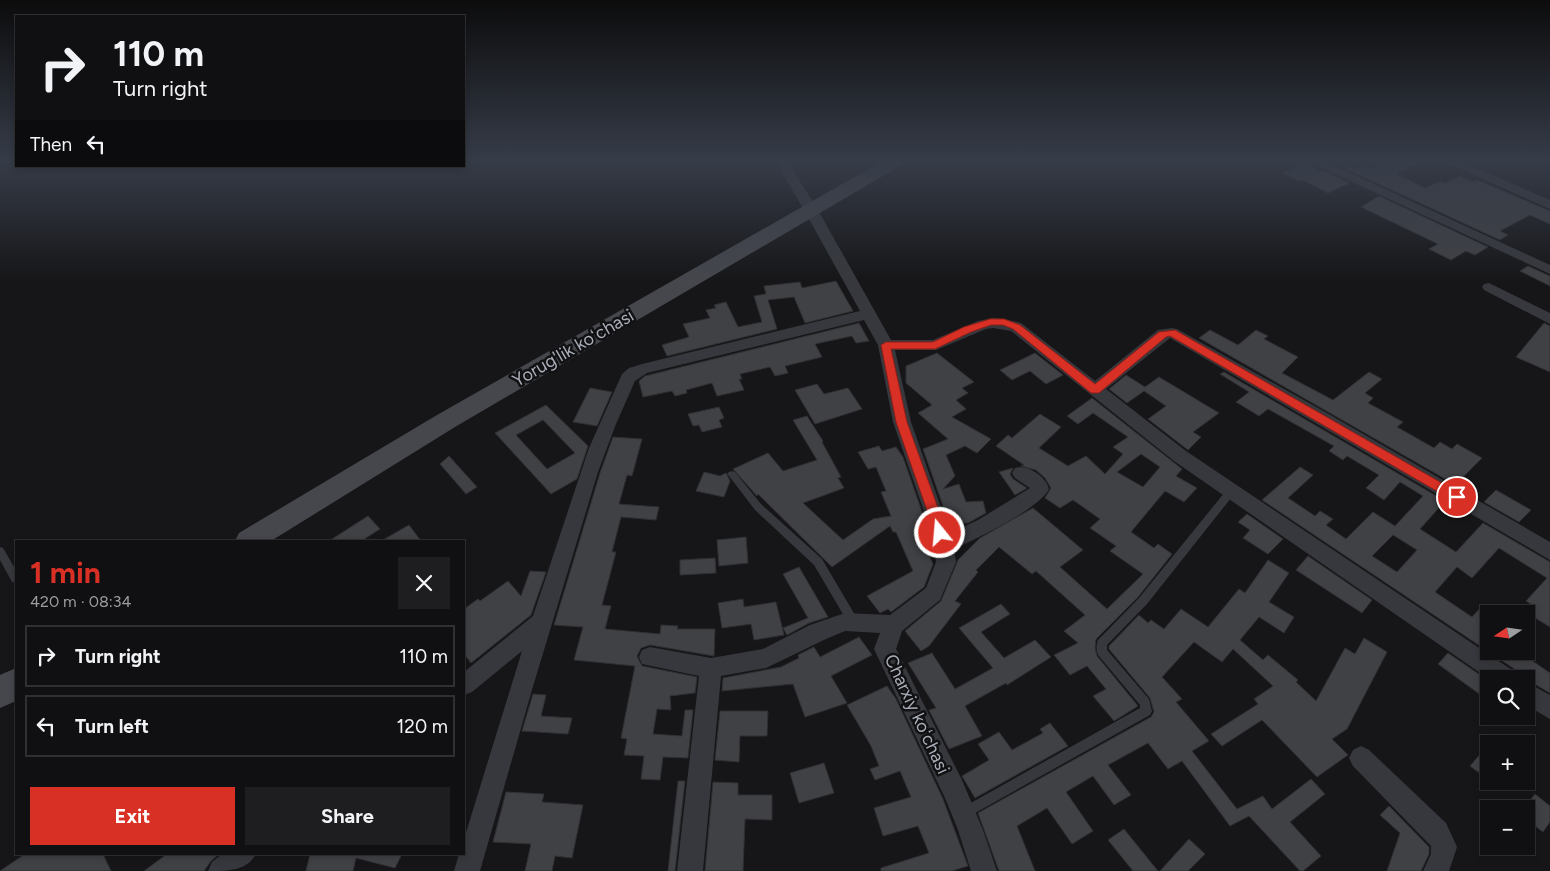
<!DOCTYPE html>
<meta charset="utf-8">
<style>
:root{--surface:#101012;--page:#1e1e20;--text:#f1f3f6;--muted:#9c9d9f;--line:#303032;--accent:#d93025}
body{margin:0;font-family:Figtree,sans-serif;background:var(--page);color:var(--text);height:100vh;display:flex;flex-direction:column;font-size:19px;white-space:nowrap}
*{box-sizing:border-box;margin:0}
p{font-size:16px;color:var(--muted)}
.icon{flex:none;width:28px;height:28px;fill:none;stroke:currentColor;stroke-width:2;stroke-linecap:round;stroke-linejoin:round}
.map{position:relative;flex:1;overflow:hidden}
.details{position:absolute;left:15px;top:540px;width:450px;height:315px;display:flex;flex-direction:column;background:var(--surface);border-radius:0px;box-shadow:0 2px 8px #0003,0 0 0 1px var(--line)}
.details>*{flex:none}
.banner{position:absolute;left:15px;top:15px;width:450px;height:152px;border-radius:0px;box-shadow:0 2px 8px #0003,0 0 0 1px var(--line);background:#101012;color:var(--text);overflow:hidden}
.needle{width:32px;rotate:257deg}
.fabs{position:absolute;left:1480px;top:605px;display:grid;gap:10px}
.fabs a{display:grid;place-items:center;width:55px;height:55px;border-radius:0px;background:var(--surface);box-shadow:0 2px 8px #0003,0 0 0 1px var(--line);font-size:25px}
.pin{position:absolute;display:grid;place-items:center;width:42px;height:42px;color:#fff;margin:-21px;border:2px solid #fff;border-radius:50%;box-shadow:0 1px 5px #0007}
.me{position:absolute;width:55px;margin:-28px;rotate:343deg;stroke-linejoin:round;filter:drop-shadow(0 0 4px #0008)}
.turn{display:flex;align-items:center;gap:18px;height:105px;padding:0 15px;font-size:22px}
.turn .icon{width:65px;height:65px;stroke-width:2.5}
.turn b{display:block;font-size:35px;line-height:42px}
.then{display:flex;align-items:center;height:48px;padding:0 15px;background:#0003;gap:10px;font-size:19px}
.round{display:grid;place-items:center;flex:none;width:52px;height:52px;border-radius:0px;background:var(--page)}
.overview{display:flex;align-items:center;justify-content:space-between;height:85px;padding:0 15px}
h1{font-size:30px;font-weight:700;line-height:38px;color:var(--accent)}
.cta{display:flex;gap:10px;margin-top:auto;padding:10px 15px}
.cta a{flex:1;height:58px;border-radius:0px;background:var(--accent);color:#fff;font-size:20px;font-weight:700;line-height:58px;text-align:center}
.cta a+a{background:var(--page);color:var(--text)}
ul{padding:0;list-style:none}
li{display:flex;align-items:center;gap:15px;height:62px;margin:0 10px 8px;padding:0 5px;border:2px solid var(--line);border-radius:0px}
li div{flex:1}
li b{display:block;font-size:19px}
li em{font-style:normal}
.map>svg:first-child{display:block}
.building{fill:#404145;stroke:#303034;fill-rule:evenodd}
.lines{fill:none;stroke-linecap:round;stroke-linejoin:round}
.lane{fill:#37383d;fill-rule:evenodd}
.street{fill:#37383d;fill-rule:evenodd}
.secondary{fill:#45474d;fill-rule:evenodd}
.route{fill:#d93025;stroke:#8d1f18}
.labels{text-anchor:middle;stroke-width:5;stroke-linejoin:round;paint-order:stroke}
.street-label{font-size:18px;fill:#a8adb8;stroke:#111113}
</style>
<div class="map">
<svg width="1550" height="871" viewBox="0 0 1550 871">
<rect width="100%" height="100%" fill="#161618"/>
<path class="building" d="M1390 159H1427L1396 174 1425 188 1441 181 1445 183 1460 176 1472 182 1477 180 1550 211V224L1530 215 1500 231 1508 235 1500 240 1338 165 1342 163 1355 169 1362 166 1370 169Z
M1304 163 1322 172 1325 171 1349 183 1328 193 1303 180 1300 181 1282 173Z
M1379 196 1488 247 1475 255 1466 251 1451 260 1429 249 1438 244 1361 207Z
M1528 266 1550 276V286L1520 271Z
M836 281 853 311 805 323 794 297 768 300 777 329 667 356 662 345 689 337 683 324 710 318 706 310 716 308 714 305 726 302 738 327 762 322 754 296 766 294 764 286 800 282 802 288Z
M859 323 869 341 856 343 852 336 815 344 822 357 785 366 788 373 775 376 770 367 740 374 742 379H739L744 390 717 396 712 383 686 390 687 393 675 396 672 391 643 397 639 381 645 376Z
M1544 323 1550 326V372L1516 357Z
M1210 330 1238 345 1256 330 1268 336 1264 339 1298 357 1282 373 1333 400 1369 372 1382 379 1365 393 1373 398 1368 403 1403 422 1397 427 1434 448 1440 442 1452 449 1457 444 1482 458 1463 477 1469 480 1461 488 1199 338Z
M937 353 974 382 962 388 968 393 956 400 966 409 952 417 991 439 977 453 965 446 946 455 955 476 943 489 959 484 966 502 983 501 986 513 968 523H949L923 449 948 439 918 413 932 405 906 383V366Z
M1035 353 1063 375 1046 384 1030 371 1012 380 1000 370Z
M1224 372 1445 501 1420 529 1456 552 1483 523 1550 562V627L1527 613 1534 606 1526 601 1547 578 1499 548 1472 578 1457 567 1435 592 1472 617 1482 606 1489 610V651H1518L1550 673V693L1526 679H1520L1516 670 1262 500 1300 467 1313 475 1288 498 1315 516 1320 511 1333 519 1326 525 1346 539 1373 512 1395 526 1423 496 1400 482 1384 500 1366 488 1379 475 1347 456 1343 460 1329 451 1334 446 1268 409 1259 416 1236 402 1249 392 1220 374ZM1393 535 1417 550 1397 572 1372 556Z
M1126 375 1145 387 1159 377 1219 413 1193 432 1201 437 1188 450 1148 419 1166 406 1144 391 1127 403 1109 389Z
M817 384 824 394 848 388 862 409 815 424 795 390Z
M590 388 612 392 597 426 573 422Z
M1092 398 1182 469 1176 476 1197 488 1184 502 1165 491 1131 532 1154 548 1158 544 1172 554 1138 597 1096 639 1095 648 1097 656 1138 706 1114 721 1093 696 1106 689 1087 666 1070 675 1054 655 1078 643 1064 631 1085 615 1036 571 1032 574 999 547 976 570 978 572 955 601 961 604 929 646 921 651 905 631 941 601 958 560 980 538 1033 508 1083 550 1060 567 1107 609 1143 574 1110 551 1116 546 1090 528 1100 519 1073 500 1060 508 1045 498 1051 488 1045 478 1036 470 1021 466 1024 465 996 446 1008 435 1012 438 1040 414 1061 427 1039 448 1068 466 1086 456 1105 474 1123 454 1113 447 1128 437 1093 413 1078 424 1067 416ZM1141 454 1160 467 1143 487 1117 472Z
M546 405 588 446 577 479 551 494 495 433ZM543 420 575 453 547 469 516 435Z
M719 407 724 418 719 420 722 427 702 432 699 425 693 426 688 414Z
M807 416 823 441 822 442 841 477 838 478 844 488 803 503 843 540 873 519 891 516 881 492 886 491 876 467 868 469 858 452 879 446 882 451 896 447 903 457 927 526 917 528 933 564 924 587 891 612 888 609 880 613 867 596 913 571 896 532H893L890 526 832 567 758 494 757 496 733 469 768 453 783 471 817 460 793 420Z
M613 437 642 439 632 476 627 475 619 504 659 507 656 520 621 517 612 552H616L602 605 611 606 605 629 660 634 661 625 678 626 677 629H715L714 656 650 645 641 648 637 656 642 666 697 677 695 693 670 696 671 710 657 709 653 734 682 736 685 710H693L688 758 663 757 660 780 641 779 644 756 624 755 627 739 621 738 635 666 574 660 583 627 554 625 600 473Z
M449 456 477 487 466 494 440 464Z
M1013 468 1010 474 1013 479 1027 488 1015 495 999 472Z
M704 472 720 476 726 473 730 481 724 497 696 491Z
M1496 490 1531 510 1519 522 1484 502Z
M1247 514 1283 539 1268 554 1243 538 1250 530 1238 522Z
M368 516 380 529 361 541H329Z
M409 525 421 541H381Z
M746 537 748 563 719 566 717 540Z
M1308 556 1372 600 1362 613 1296 570Z
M715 558 716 573 680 575V560Z
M1268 560 1289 573 1269 602 1294 617 1284 633 1259 617 1240 640 1263 660 1268 655 1298 680 1296 682 1316 701 1345 648 1355 654 1364 638 1387 652 1347 729 1332 739 1348 755 1317 777 1262 720 1222 746 1211 734 1258 704 1254 699 1273 686 1233 649 1222 662 1194 642 1162 677 1182 699 1176 702 1209 741 1192 751 1237 809 1263 796 1272 809 1311 779 1325 794 1290 822 1321 856 1303 871H1300L1249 816 1230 826 1182 761 1168 769 1148 743 1108 765 1131 795 1114 805 1093 776 1066 792 1093 831 1072 844 1047 808 1017 826 1035 871H999L978 813 1151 717 1154 712 1150 698 1109 649V646L1139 615 1148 623 1151 620 1164 629 1181 609 1208 627 1239 589 1245 593Z
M799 567 828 617 809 623 787 635 783 628 808 618 783 574Z
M530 571 546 572 531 615 471 663 464 654V609L478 599 480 601 508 581 521 596Z
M743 599 744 607 776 602 784 635 754 640 751 624 722 628 718 603Z
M1001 604 1010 614 981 632 1004 658 1035 640 1051 657 1007 685 1006 683 965 706 982 736 949 749 929 710 936 708 908 663 932 653 955 689 993 668 959 628Z
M859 637 872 655 831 676 847 703 805 717 793 684 722 691 723 678 781 667 799 658 798 655 814 647 820 657Z
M1448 653 1489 681V701L1438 664Z
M887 686 896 699 943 799 968 866 952 871H881V868L929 853 918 826 883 836 874 808 911 797 900 771 875 780 870 769 879 766 871 746 847 705Z
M533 694 546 695 541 716 572 718 568 734 522 731Z
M720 711H768L767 736H740L739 762 715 760Z
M1050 723 1068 746 975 798 962 776 989 760 978 744 999 732 1012 750 1043 733 1040 729Z
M1489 744V780L1470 766Z
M824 763 834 793 799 803 790 773Z
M678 781H685L675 871H668Z
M713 782 738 783V795H772V820L745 819 743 871H705Z
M506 792 544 794 542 802 583 805 572 858 555 856 552 871H525L531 844 493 842Z
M1535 794 1550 806V822L1543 832 1526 819V806Z
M1389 806 1429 847V854L1421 871H1387L1400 833 1380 815Z
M1124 829 1158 871H1133L1108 840Z
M1189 839 1205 854 1188 871H1160Z
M25 854H103L111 871H0Z
M167 854H219L211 861 204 871H144Z
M310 854H402L395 868 356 858 353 871H306Z"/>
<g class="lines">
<path class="lane" d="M732 471 735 472 761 504 822 559 858 620 859 623 858 626 854 628 850 626 814 565 755 510 729 476 727 474 729 472Z
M1232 486 1235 487 1237 490 1235 493 1147 604 1107 645V650L1149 699 1152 711 1150 715 968 817 964 819 960 817 958 813 960 809 1140 708V705L1098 655C1096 650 1096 645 1098 640L1139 598 1229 487Z
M0 547 3 548 16 570V583L12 582 0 560Z"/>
<path class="street" d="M774 159H786L818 210 891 340H933L978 321 993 318 1004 319 1021 323 1095 381 1158 330 1172 328 1177 329 1327 413 1550 542V560L1170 338 1106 389 1186 451 1515 672 1518 679H1489L1174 461 1011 331 993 328 986 329 936 350H895L911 422 950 533 978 520 1030 488 1015 478 1012 473 1015 468C1027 464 1046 476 1049 489 1038 510 977 538 954 549L956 562 940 600 902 631 896 649 962 780 983 830 997 871H971L958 830 945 798 874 649 880 633 845 631 826 639 766 668 721 676 703 871H677L699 676 642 664 639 657 642 650 650 647 711 658 763 649 810 625 845 613 890 615 926 588 936 562 934 545 927 520 893 422 878 345 864 320 647 373 635 381 616 424 598 472 534 683 480 871H454L459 854H464V839L522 651 472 692 464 695V672L533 616 589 448 622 374 629 368 642 364 860 311 804 210Z
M1303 159H1320L1550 265V274Z
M1438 159H1455L1550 200V209Z
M1489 283 1550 313V324L1484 290 1482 287 1484 284Z
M1526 682 1550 695V719L1526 705Z
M1361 746 1369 750 1446 823 1457 847 1449 871H1423L1431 854V846L1353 766 1349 758 1353 750Z
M222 854H256C247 871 228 871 208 871L212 862Z"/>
<path class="secondary" d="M886 159H907L905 163 455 427 271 541H235L239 533 437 415Z
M16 668V701L0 708V675Z"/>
</g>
<linearGradient id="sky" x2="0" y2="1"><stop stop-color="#0c0c0d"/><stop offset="0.57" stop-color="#363c48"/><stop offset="1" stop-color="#363c48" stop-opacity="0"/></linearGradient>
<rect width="1550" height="281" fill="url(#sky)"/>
<path class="route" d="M990 319H1004L1020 325 1095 384 1159 332 1175 330 1461 494 1463 497 1461 500H1452L1170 336 1166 337 1099 393H1091L1013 329 1003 325H991L971 332 935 349H891L907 422 947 533 945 536H936L896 422 881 345 886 342H933L964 327Z"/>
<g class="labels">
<g class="street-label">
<text transform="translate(573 348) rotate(-30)" y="6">Yorug'lik koʻchasi</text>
<text transform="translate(917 714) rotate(65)" y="6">Charxiy koʻchasi</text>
</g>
</g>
</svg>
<div class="fabs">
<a><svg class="needle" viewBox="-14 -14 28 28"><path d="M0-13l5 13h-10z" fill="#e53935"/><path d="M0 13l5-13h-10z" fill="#9c9d9f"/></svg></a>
<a><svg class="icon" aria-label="search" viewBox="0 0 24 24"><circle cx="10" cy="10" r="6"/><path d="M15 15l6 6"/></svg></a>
<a>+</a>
<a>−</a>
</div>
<div class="pin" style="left:1457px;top:497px;background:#d93025"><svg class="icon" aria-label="arrive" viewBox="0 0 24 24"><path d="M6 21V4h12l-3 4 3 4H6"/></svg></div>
<svg class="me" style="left:940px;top:533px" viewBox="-20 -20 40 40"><circle r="17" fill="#d93025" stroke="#fff" stroke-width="3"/><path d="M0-11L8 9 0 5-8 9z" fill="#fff"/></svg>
<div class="banner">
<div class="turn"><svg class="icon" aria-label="right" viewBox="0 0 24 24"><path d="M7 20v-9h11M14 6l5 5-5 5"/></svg><div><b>110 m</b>Turn right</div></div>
<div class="then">Then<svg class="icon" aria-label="left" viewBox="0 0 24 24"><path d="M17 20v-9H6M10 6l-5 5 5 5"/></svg></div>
</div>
<section class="details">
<div class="overview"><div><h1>1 min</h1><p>420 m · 08:34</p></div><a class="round"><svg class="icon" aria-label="close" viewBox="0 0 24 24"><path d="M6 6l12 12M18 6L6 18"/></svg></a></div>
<ul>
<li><svg class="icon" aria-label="right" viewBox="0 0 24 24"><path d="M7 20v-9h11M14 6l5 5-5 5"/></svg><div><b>Turn right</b></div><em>110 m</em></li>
<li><svg class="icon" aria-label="left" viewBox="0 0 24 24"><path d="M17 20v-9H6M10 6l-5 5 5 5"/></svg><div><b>Turn left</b></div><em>120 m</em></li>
</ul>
<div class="cta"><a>Exit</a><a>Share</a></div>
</section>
</div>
